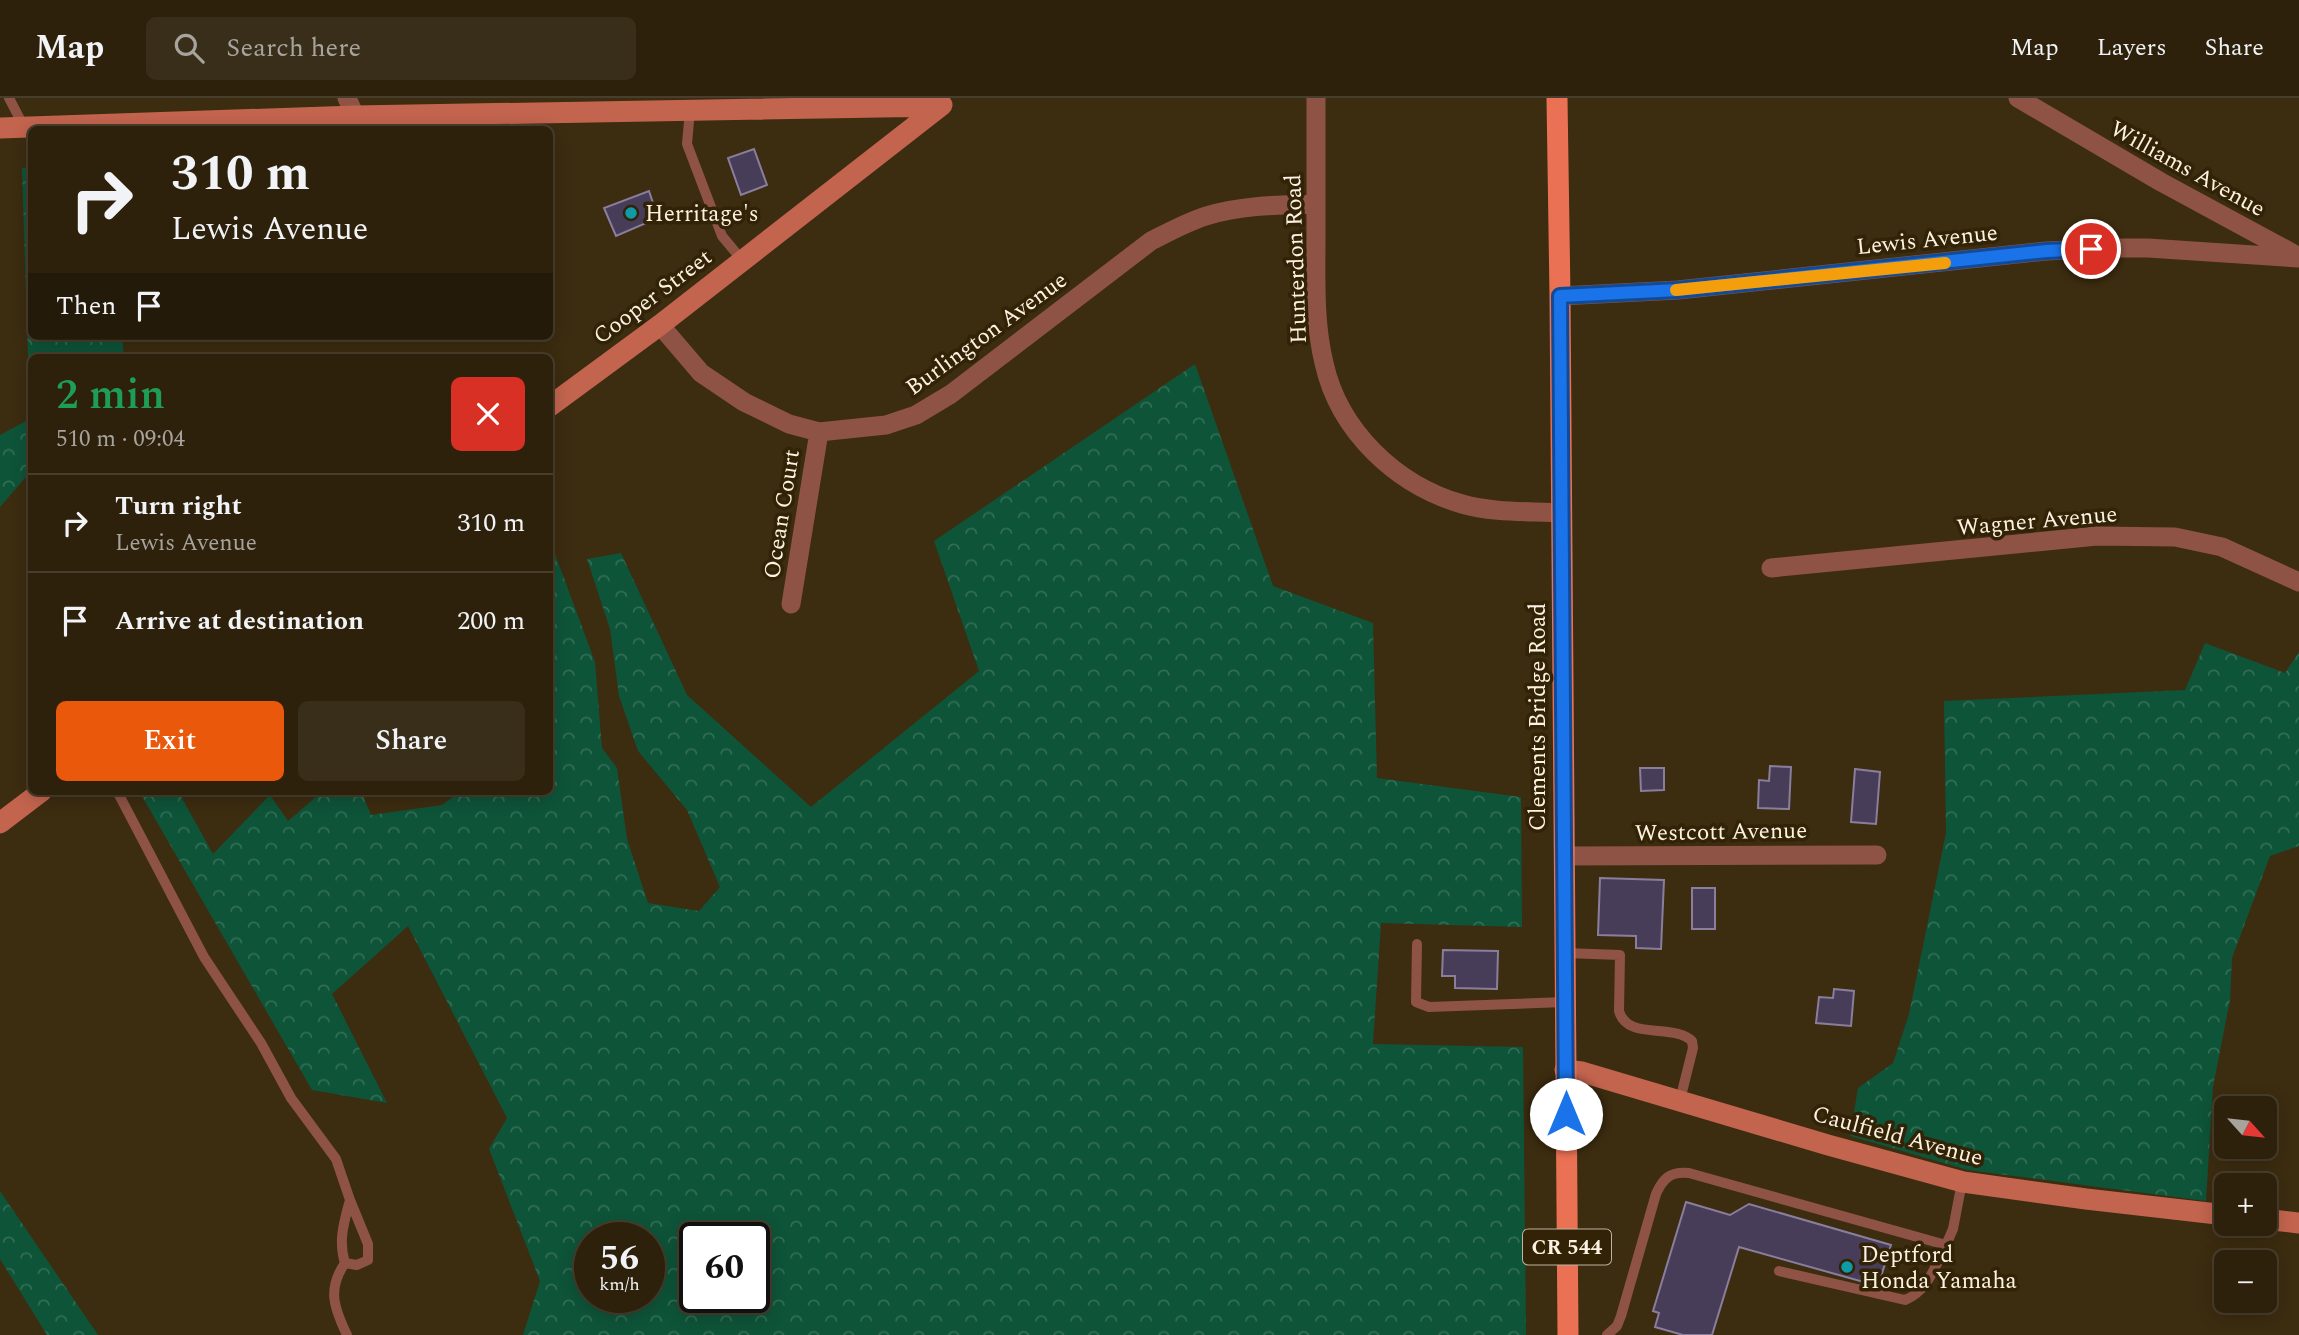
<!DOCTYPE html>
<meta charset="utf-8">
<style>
:root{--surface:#2d210c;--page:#392e1a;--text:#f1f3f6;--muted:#a7a39d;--line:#483e2d;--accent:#ea580c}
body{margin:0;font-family:Spectral,serif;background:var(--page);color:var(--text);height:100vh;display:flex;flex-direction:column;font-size:26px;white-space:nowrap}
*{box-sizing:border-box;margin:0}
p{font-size:23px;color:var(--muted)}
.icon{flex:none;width:38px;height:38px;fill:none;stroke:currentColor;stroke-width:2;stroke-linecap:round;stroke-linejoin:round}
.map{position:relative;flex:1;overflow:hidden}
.drawer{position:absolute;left:28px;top:256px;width:525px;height:441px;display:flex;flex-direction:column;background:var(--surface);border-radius:10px;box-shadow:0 4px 18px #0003,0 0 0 2px var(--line)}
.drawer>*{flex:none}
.top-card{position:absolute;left:28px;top:28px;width:525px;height:214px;border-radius:10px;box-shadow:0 4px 18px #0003,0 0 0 2px var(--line);background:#2d210c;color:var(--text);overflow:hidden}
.needle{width:46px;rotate:117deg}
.fabs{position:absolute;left:2214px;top:998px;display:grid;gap:14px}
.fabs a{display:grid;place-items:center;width:63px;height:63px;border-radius:10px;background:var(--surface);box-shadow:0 4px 18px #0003,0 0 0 2px var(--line);font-size:35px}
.speed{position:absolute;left:574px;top:1124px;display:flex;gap:14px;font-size:35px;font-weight:700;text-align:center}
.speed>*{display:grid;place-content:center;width:91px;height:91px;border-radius:50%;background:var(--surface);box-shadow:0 4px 18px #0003,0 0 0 2px var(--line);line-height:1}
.speed small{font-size:18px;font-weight:400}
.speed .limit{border:4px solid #111;border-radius:10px;background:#fff;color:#111}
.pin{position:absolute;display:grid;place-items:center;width:60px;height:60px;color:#fff;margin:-30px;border:4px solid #fff;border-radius:50%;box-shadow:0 2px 7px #0007}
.me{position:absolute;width:77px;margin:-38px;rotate:0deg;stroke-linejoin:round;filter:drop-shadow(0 0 5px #0008)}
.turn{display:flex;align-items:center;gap:24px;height:147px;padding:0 28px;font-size:32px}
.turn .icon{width:91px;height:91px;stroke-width:2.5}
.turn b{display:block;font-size:49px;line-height:60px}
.then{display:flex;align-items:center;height:66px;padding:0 28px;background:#0003;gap:14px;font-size:26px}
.round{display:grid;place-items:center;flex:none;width:74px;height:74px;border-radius:10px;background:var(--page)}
.head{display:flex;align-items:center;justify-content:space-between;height:119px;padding:0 28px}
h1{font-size:42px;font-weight:600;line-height:52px;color:#1e9e55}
.cta{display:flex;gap:14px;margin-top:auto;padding:14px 28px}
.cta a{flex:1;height:80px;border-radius:10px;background:var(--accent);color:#fff;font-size:28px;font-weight:600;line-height:80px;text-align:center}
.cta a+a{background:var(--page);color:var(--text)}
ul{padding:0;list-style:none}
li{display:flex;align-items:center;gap:21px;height:98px;padding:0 28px;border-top:2px solid var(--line)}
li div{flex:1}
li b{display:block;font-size:26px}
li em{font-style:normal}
header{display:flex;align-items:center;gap:42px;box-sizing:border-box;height:98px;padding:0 35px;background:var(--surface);border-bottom:2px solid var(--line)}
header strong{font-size:33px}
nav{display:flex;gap:38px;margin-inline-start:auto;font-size:24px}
.search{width:490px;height:63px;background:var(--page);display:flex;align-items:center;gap:18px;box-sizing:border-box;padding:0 24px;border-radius:10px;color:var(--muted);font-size:26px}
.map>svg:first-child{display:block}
.forest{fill:url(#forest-crowns);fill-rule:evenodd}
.building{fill:#483d58;stroke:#8a7e9d;stroke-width:2}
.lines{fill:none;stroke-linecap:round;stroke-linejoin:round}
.lane{stroke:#8e5344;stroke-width:10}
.street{stroke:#8e5344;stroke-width:19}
.secondary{stroke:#c3644e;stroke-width:21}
.primary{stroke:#eb7154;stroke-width:21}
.route-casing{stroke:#114b97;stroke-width:18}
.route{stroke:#1a73e8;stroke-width:12}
.slow{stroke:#f59e0b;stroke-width:12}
.culture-dot{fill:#0f9aa8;stroke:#322206;stroke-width:2.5}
.labels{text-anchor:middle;stroke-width:7;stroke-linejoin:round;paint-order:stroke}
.shield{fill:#322206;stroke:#bfb4a0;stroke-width:2}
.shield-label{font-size:21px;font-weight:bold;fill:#fcf2e2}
.street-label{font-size:23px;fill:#fcf2e2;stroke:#322206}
.poi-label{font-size:23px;fill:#fcf2e2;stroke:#322206;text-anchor:start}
</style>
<header>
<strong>Map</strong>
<div class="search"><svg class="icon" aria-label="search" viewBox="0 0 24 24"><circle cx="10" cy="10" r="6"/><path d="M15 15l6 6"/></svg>Search here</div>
<nav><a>Map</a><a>Layers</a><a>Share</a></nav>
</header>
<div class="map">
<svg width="2299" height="1237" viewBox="0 0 2299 1237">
<defs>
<pattern id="forest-crowns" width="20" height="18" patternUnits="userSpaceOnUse" patternTransform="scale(1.75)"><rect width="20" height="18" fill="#0e5439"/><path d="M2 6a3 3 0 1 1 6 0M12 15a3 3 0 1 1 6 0" fill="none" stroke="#326d55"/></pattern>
</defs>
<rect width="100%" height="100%" fill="#3c2c10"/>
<path class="forest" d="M31 69 32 238H122L124 259H32L31 373 0 409V337L30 321 22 70Z
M1195 266 1273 488 1373 525 1377 680 1521 699 1522 829 1381 825 1373 946 1523 949 1526 1237H523L540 1183 489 1051 507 1020 408 828 332 896 387 1005 312 992 139 693H178L213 756 270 697 288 723 323 693H361L371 717 442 707 461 693H550V453L555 456 595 564 602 650 617 670 627 741 648 805 699 813 720 789 687 712 638 653 619 598 610 531 587 461 621 455 687 597 811 709 979 573 934 443ZM590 1139H649V1199H590ZM695 1139H754V1199H695Z
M2205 545 2285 575 2299 554V748L2270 758 2232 860 2230 902 2213 989 2206 1103 1968 1072 1850 1038 1858 990 1893 965 1909 916 1946 735 1944 603 2185 592Z
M0 1093 98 1237H47L0 1161Z"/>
<path class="building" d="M754 51 767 87 741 97 728 60Z
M649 93 658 120 616 138 604 110Z
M1770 668 1791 669 1789 711 1758 710 1759 682 1769 683Z
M1640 670H1664V692L1641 693Z
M1855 671 1880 674 1876 726 1851 724Z
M1600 780 1664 782 1661 851 1636 850V838L1598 837Z
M1692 790H1715V831H1692Z
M1443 852 1498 853 1497 891 1455 890V878H1442Z
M1834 891 1854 893 1851 928 1816 925 1819 899 1833 900Z
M1686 1104 1730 1117 1749 1106 1891 1147 1878 1188 1739 1149 1712 1237H1683L1655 1229 1659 1215 1653 1213Z"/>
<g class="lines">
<path class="lane" d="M9 0 24 29
M690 12 687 46 722 138 742 162
M117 693 204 859 261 945 291 1000 336 1061 350 1102 368 1146V1162L357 1167 345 1165C338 1143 344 1124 350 1102
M1417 846 1416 904 1429 909 1565 904
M1565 855 1620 857 1619 913C1627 943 1674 925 1692 943L1693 950 1680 1002
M345 1165C327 1191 334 1210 347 1237
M1779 1173 1905 1202C1928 1193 1935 1168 1946 1147
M1607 1237 1617 1228 1621 1218 1656 1096C1663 1080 1671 1073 1689 1075L1946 1147 1953 1131 1962 1084"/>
<path class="street" d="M347 0 355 18
M1316 0C1316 46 1316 92 1316 138 1316 180 1314 224 1324 265 1339 333 1396 387 1462 406 1493 415 1529 413 1562 415
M2018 0 2161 84 2294 156
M1560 198 1678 192 2046 153 2114 150H2148L2299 160
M660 227 701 275 744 304 789 326 819 334 886 327 916 317 951 296 1151 143C1169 134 1187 124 1206 118 1242 107 1279 107 1316 106
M1771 470 2097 438 2175 439 2222 449 2299 484
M791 506 819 334
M1564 758 1877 757"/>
<path class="secondary" d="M0 30 355 18 941 8
M550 308 660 227 942 7
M0 725 42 693
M1565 972 1582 974 1828 1047 1963 1084 2086 1101 2226 1117
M2264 1121 2299 1125"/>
<path class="primary" d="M1557 0 1560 198 1568 1237"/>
</g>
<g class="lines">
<defs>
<path id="route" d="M1566 1016 1560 198 1678 192 2046 153 2091 151"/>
</defs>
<use href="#route" class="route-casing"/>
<use href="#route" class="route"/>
<path class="slow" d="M1676 192 1945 165"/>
</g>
<g class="culture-dot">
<circle cx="631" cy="115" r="7"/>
<circle cx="1847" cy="1169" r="7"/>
</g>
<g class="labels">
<rect class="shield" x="1523" y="1131.5" width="88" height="35" rx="5"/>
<g class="shield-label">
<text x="1567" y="1156">CR 544</text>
</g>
<g class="street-label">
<text transform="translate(2188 70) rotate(29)" y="8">Williams Avenue</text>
<text transform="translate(1927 141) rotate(-6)" y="8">Lewis Avenue</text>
<text transform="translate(1295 161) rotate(-92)" y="8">Hunterdon Road</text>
<text transform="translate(652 198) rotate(-37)" y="8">Cooper Street</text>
<text transform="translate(986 235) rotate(-36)" y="8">Burlington Avenue</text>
<text transform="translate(781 416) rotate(-81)" y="8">Ocean Court</text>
<text transform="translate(2037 422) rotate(-5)" y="8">Wagner Avenue</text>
<text transform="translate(1537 619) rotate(-90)" y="8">Clements Bridge Road</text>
<text transform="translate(1721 733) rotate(-1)" y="8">Westcott Avenue</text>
<text transform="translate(1898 1037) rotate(15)" y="8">Caulfield Avenue</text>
</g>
<g class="poi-label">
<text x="645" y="123">Herritage's</text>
<text x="1861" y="1164">Deptford<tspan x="1861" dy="26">Honda Yamaha</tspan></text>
</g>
</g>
</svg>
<div class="fabs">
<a><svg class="needle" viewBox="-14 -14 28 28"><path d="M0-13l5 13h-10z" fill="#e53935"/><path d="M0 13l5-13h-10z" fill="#a7a39d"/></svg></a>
<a>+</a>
<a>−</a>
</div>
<div class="speed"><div>56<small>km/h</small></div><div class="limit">60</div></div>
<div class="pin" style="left:2091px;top:151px;background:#d93025"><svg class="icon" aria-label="arrive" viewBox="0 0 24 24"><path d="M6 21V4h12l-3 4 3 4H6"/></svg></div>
<svg class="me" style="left:1566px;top:1016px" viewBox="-20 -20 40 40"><circle r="19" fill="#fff"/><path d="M0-13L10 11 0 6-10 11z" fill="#1a73e8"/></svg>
<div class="top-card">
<div class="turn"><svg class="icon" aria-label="right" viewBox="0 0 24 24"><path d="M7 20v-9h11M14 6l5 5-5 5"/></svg><div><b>310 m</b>Lewis Avenue</div></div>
<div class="then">Then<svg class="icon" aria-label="arrive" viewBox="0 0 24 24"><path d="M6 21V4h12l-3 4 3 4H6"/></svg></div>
</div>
<section class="drawer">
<div class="head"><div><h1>2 min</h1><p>510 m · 09:04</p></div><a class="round" style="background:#d93025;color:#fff"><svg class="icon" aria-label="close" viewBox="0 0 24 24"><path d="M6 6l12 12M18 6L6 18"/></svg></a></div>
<ul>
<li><svg class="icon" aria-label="right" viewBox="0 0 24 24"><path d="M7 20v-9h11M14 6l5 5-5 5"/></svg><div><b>Turn right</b><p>Lewis Avenue</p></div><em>310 m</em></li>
<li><svg class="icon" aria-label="arrive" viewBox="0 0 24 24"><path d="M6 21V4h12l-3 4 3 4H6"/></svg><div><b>Arrive at destination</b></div><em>200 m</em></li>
</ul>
<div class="cta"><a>Exit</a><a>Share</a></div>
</section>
</div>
